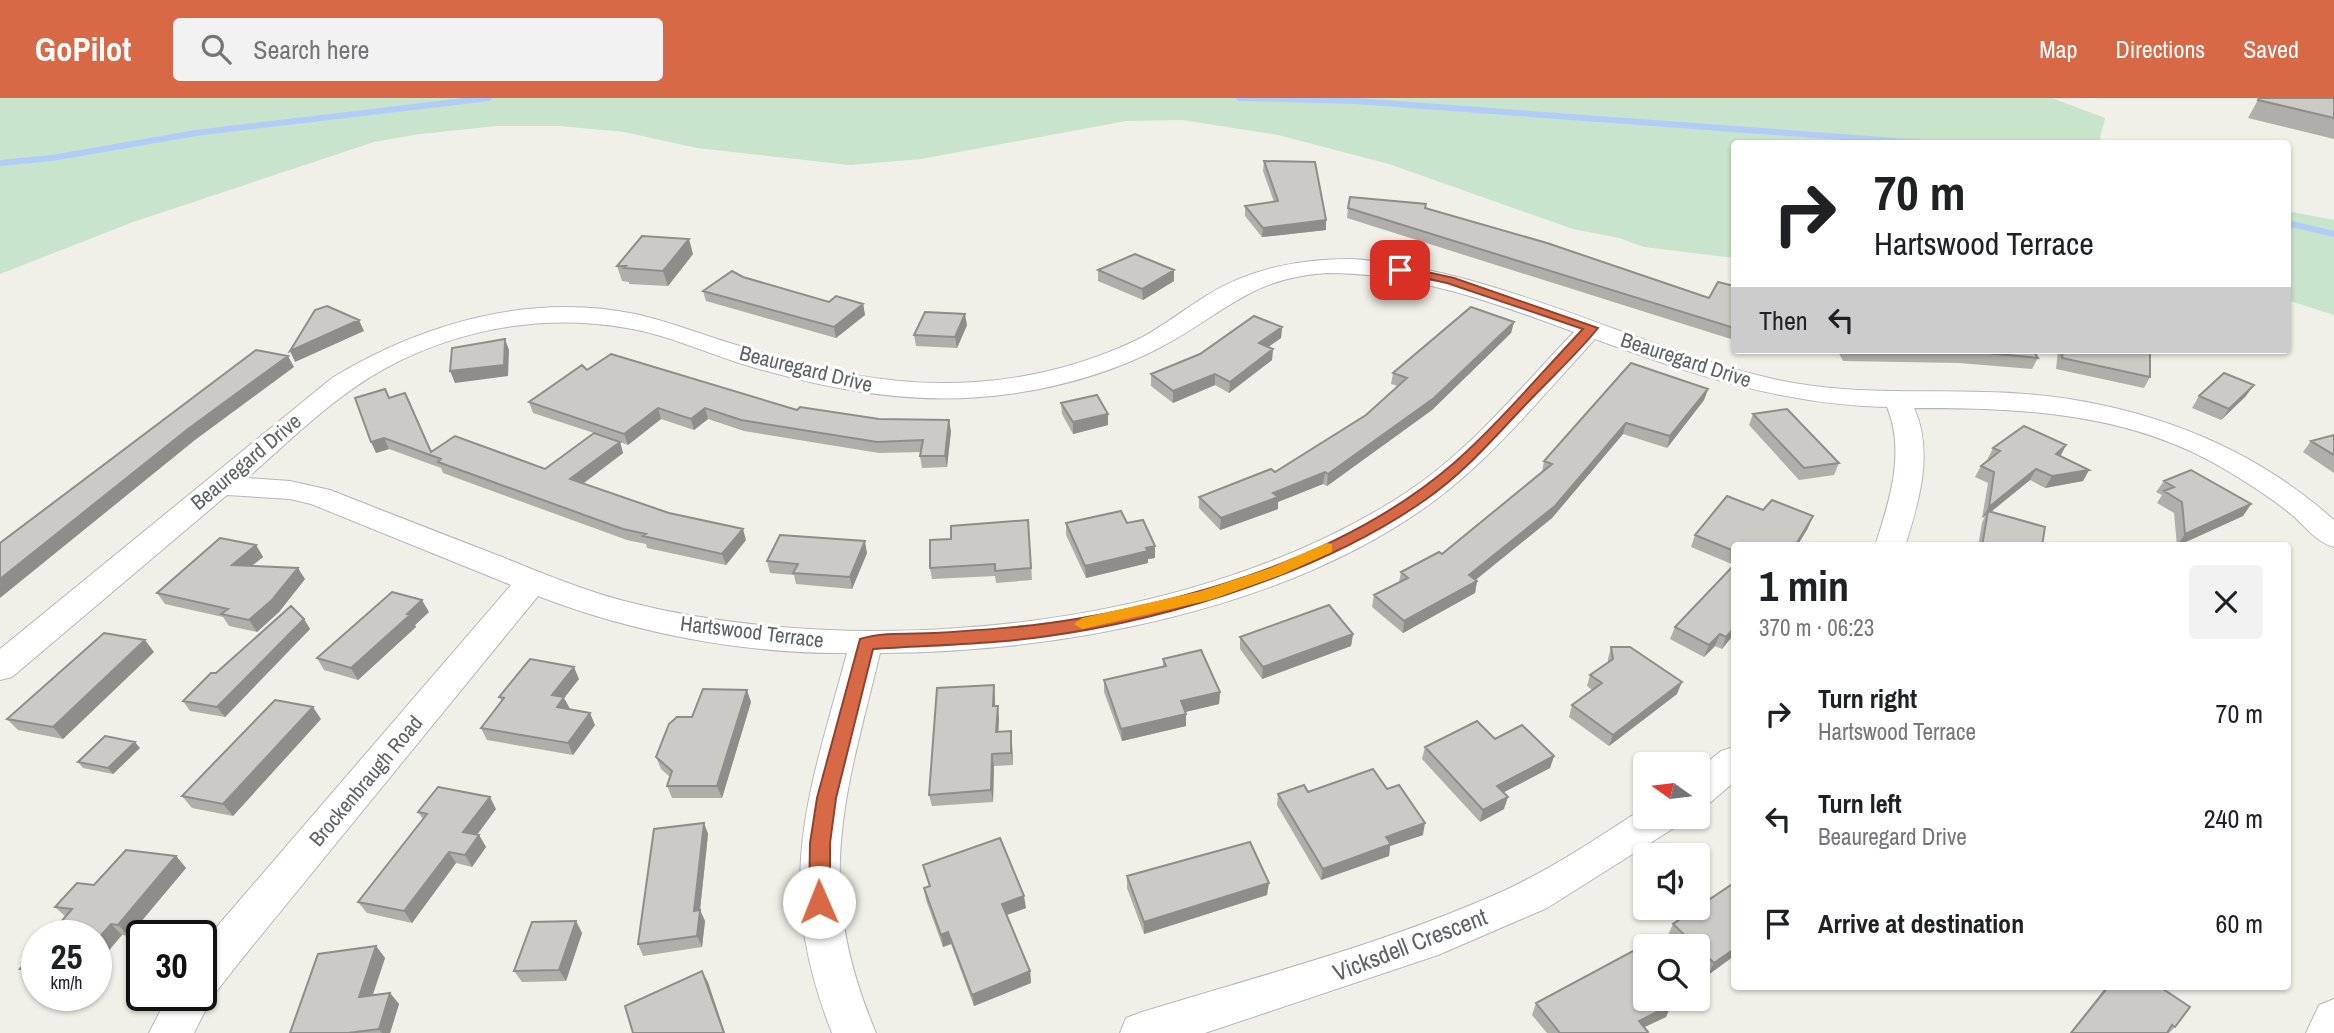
<!DOCTYPE html>
<meta charset="utf-8">
<style>
:root{--surface:#fff;--page:#f2f2f2;--text:#202124;--muted:#757577;--accent:#d86946}
body{margin:0;font-family:"Archivo Narrow",sans-serif;background:var(--page);color:var(--text);height:100vh;display:flex;flex-direction:column;font-size:26px;white-space:nowrap}
*{box-sizing:border-box;margin:0}
p{font-size:23px;color:var(--muted)}
.icon{flex:none;width:38px;height:38px;fill:none;stroke:currentColor;stroke-width:2;stroke-linecap:round;stroke-linejoin:round}
.map{position:relative;flex:1;overflow:hidden}
.sheet{position:absolute;left:1731px;top:444px;width:560px;height:448px;display:flex;flex-direction:column;background:var(--surface);border-radius:7px;box-shadow:0 2px 5px #0004}
.sheet>*{flex:none}
.top-card{position:absolute;left:1731px;top:42px;width:560px;height:214px;border-radius:7px;box-shadow:0 2px 5px #0004;background:#fff;color:var(--text);overflow:hidden}
.needle{width:46px;rotate:284deg}
.controls{position:absolute;left:1633px;top:654px;display:grid;gap:14px}
.controls a{display:grid;place-items:center;width:77px;height:77px;border-radius:7px;background:var(--surface);box-shadow:0 2px 5px #0004;font-size:35px}
.speed{position:absolute;left:21px;top:822px;display:flex;gap:14px;font-size:35px;font-weight:700;text-align:center}
.speed>*{display:grid;place-content:center;width:91px;height:91px;border-radius:50%;background:var(--surface);box-shadow:0 2px 5px #0004;line-height:1}
.speed small{font-size:18px;font-weight:400}
.speed .limit{border:4px solid #111;border-radius:10px;background:#fff;color:#111}
.pin{position:absolute;display:grid;place-items:center;width:60px;height:60px;color:#fff;margin:-30px;border-radius:14px;box-shadow:0 4px 10px #0006}
.me{position:absolute;width:77px;margin:-38px;rotate:359deg;stroke-linejoin:round;filter:drop-shadow(0 0 5px #0008)}
.turn{display:flex;align-items:center;gap:24px;height:147px;padding:0 28px;font-size:32px}
.turn .icon{width:91px;height:91px;stroke-width:2.5}
.turn b{display:block;font-size:49px;line-height:60px}
.then{display:flex;align-items:center;height:66px;padding:0 28px;background:#0003;gap:14px;font-size:26px}
.round{display:grid;place-items:center;flex:none;width:74px;height:74px;border-radius:7px;background:var(--page)}
.headline{display:flex;align-items:center;justify-content:space-between;height:119px;padding:0 28px}
h1{font-size:42px;font-weight:700;line-height:52px}
ul{padding:0;list-style:none}
li{display:flex;align-items:center;gap:21px;height:105px;padding:0 28px}
li div{flex:1}
li b{display:block;font-size:26px}
li em{font-style:normal}
header{display:flex;align-items:center;gap:42px;box-sizing:border-box;height:98px;padding:0 35px;background:var(--accent);color:#fff}
header strong{font-size:33px}
nav{display:flex;gap:38px;margin-inline-start:auto;font-size:24px}
.search{width:490px;height:63px;background:var(--page);display:flex;align-items:center;gap:18px;box-sizing:border-box;padding:0 24px;border-radius:7px;color:var(--muted);font-size:26px}
.map>svg:first-child{display:block}
.green{fill:#c8e4cc}
.lines{fill:none;stroke-linecap:round;stroke-linejoin:round}
.stream{stroke:#b1cdf7;stroke-width:6}
.minor-casing{stroke:#b5b6bb;stroke-width:2}
.minor{fill:#fff;fill-rule:evenodd}
.wall{fill:#afaea9}
.shaded-wall{fill:#8e8d8a}
.building{fill:#cbcac5;stroke:#8e8d8a;stroke-width:2}
.route{fill:#d86946;stroke:#8c442e;stroke-width:2}
.slow{fill:#f59e0b}
.labels{text-anchor:middle;stroke-width:6;stroke-linejoin:round;paint-order:stroke}
.street-label{font-size:21px;fill:#5f6167;stroke:#fff}
.near-street-label{font-size:24px;fill:#5f6167;stroke:#fff}
</style>
<header>
<strong>GoPilot</strong>
<div class="search"><svg class="icon" aria-label="search" viewBox="0 0 24 24"><circle cx="10" cy="10" r="6"/><path d="M15 15l6 6"/></svg>Search here</div>
<nav><a>Map</a><a>Directions</a><a>Saved</a></nav>
</header>
<div class="map">
<svg width="2334" height="935" viewBox="0 0 2334 935">
<rect width="100%" height="100%" fill="#f0efe8"/>
<path class="green" d="M0 0H2052L2105 20 2099 45 1734 46V160L1644 149 1619 140 1573 131 1389 66 1278 37 1182 22 1126 23 921 61 850 67 697 50 624 34 560 28H497L420 36 374 44 133 124 0 176Z
M2287 113 2334 122V217L2287 202Z"/>
<g class="lines">
<path class="stream" d="M1239 0 1356 3 1937 46
M0 65 52 60 196 35 489 0
M2287 125 2334 136"/>
<defs>
<path id="minor" d="M1353 161C1499 172 1628 247 1769 280 1839 297 1912 292 1984 294 2112 296 2238 336 2334 422V449C2316 444 2306 429 2292 417 2272 400 2249 386 2226 372 2130 314 2022 310 1914 310 1934 354 1919 404 1905 448H1875C1889 405 1906 354 1887 309 1784 307 1690 276 1595 241 1542 298 1493 360 1430 406 1282 513 1060 554 880 555 844 704 813 785 876 935H832C773 784 807 703 847 555 743 556 634 535 538 498L245 857 212 899 194 935H149L168 898H201V850L215 831 511 487 311 406 290 401 227 397 12 579 0 582V551L332 280C421 226 530 194 635 216 668 223 700 236 733 246 812 271 892 290 976 284 1033 280 1090 265 1141 240 1165 227 1186 210 1209 196 1254 169 1302 161 1353 161ZM1327 175C1414 175 1493 204 1574 234 1521 289 1471 352 1407 394 1198 532 864 565 624 503 582 492 542 475 502 459 445 437 388 415 330 392L290 383 247 380C290 343 333 299 384 271 457 231 544 215 627 230 664 236 702 253 739 265 827 292 916 309 1009 296 1060 289 1113 274 1159 250 1223 217 1248 180 1327 175Z
M1734 649V684L1711 704 1698 708V672L1721 653Z
M1645 709V719H1679L1674 730 1547 810 1438 857 1205 935H1120L1126 920 1142 914C1262 877 1384 846 1499 795 1550 772 1598 740 1645 709Z
M2334 901V935H2306L2319 907Z"/>
</defs>
<use href="#minor" class="minor-casing"/>
<use href="#minor" class="minor"/>
</g>
<path class="wall" d="M2259 0H2334V41L2248 20Z
M1264 63 1326 132 1262 139 1245 118V108L1274 104 1263 73Z
M1348 110H1425L1709 200 1734 188V242L1347 120Z
M693 156 668 188 629 186V184L622 183 617 168Z
M1098 172 1174 183 1143 202 1098 183Z
M743 179 829 204 863 206 865 217 836 240 706 203 703 193Z
M1514 224 1511 235 1432 312 1327 388 1323 386 1278 404V411L1220 432 1199 410V399L1275 374 1366 317 1398 288 1391 286 1393 275Z
M967 227 957 250 916 248 914 237Z
M1282 229 1281 240 1268 249 1273 251 1272 262 1229 295 1215 287 1173 305 1151 288V276Z
M1837 252H2033L2038 260 2032 271 1959 265 1843 263Z
M2058 252H2150V279L2144 290 2056 271Z
M1631 265 1708 291 1704 302 1667 350 1623 336 1552 420 1475 482 1477 483 1475 495 1403 535 1372 509 1374 497 1399 484 1401 474 1442 456 1542 374 1544 363Z
M587 272 797 312 951 333 947 369 922 370 920 358 921 354 879 355 744 333 708 321 694 332 661 321 628 347 620 344 623 355 583 386 746 442 726 467 647 450 646 446 627 442 443 375 441 370 389 351 376 355 389 300 431 354 545 371 594 335 533 315 529 304Z
M2199 298H2246L2221 322 2192 310Z
M1061 305 1108 316V327L1073 336 1062 316Z
M1753 316 1839 365 1834 377 1799 382 1749 327Z
M2334 337V375L2303 354 2311 343Z
M2066 347 2060 358 2089 372 2083 383 2045 390 2030 382 1991 414 2042 448H1978L1982 425 1985 418 1982 420 1988 385 1975 379 1981 368 1989 362H1987L1993 350Z
M2164 383 2251 406 2243 418 2177 448 2174 415 2157 405 2162 397 2156 394Z
M1028 422 1032 482 996 485 995 478 932 481 930 470 951 441Z
M1066 425H1127L1155 448V460L1148 461V465L1086 480 1066 437Z
M1808 430 1797 448H1734V543L1730 541 1722 551 1715 548 1704 559 1670 541 1675 529 1734 467 1691 449 1695 437Z
M256 447 263 459 251 468 305 481 279 514 257 534 229 528 223 519 165 506 157 495Z
M867 455 852 491 796 486 794 477 770 475 767 463Z
M429 514 415 527 416 529 358 582 324 572 317 560Z
M304 521 310 531 225 619 190 613 183 603 216 575Z
M1353 536 1351 548 1262 581 1240 551V539Z
M1611 549 1677 596 1609 648 1569 619 1572 607 1592 592 1587 588 1590 577 1608 564V561Z
M154 554 63 641 18 632 7 621Z
M1163 561 1220 594 1219 606 1185 614 1186 616V628L1122 643 1104 594V582L1163 569Z
M579 581 564 600 570 611 595 627 573 657 487 642 481 630 502 603 499 599Z
M995 599V608L999 620 998 633H1011L1012 645 1013 667 994 668 993 704 932 708 929 697Z
M751 604 722 700H672L667 688 670 679 661 671 656 659 692 619Z
M321 621 233 718 192 710 182 698Z
M1495 641 1554 658 1550 670 1503 694 1504 711 1480 724 1422 661 1425 649Z
M140 650 113 676 83 670 78 664Z
M1387 691 1423 737 1390 748 1389 758 1321 782 1277 707 1278 696Z
M496 711 477 737H479L486 749 472 769 456 765 412 825 367 815 358 804 423 721 418 714Z
M704 725 708 736 700 812 705 823 702 849 643 858 638 846Z
M176 758 186 770 129 838 122 837 66 819 55 809 94 787Z
M923 767 1026 810 1006 817 1030 873 1031 885 974 908 951 846 943 849 926 802 924 790 929 788Z
M1127 778 1267 797 1144 836 1127 790Z
M1734 785V858L1708 877 1698 866V849H1679L1668 837 1673 826Z
M576 823 582 835 566 883 522 884 514 873Z
M376 848 385 860 373 897 390 895 399 906 390 935H290Z
M37 852V883L33 882 20 871Z
M2106 889H2160L2175 929 2169 935H2070Z
M1668 901 1667 903 1671 907 1666 919 1644 929 1648 934V935H1547L1532 917 1536 905Z"/>
<path class="shaded-wall" d="M1326 122V132L1262 139 1263 130Z
M689 141 693 156 668 188 663 173Z
M1174 172V183L1143 202 1142 191Z
M863 206 865 217 836 240 834 229Z
M965 216 967 227 957 250 955 239Z
M359 222 364 233 295 264 290 253Z
M1514 224 1511 235 1432 312 1327 388 1328 376Z
M1282 229 1281 240 1258 256 1259 245Z
M505 241 509 252 508 278 455 285 450 273Z
M1273 251 1272 262 1229 295 1230 284Z
M288 258 294 269 195 342 0 500V481L188 331Z
M1215 276V287L1173 305V293Z
M2254 287 2246 298 2221 322 2229 311Z
M1708 291 1704 302 1667 350 1670 338Z
M658 310 661 321 628 347 624 336Z
M705 310 708 321 694 332 691 321Z
M1108 316V327L1073 336V324Z
M949 322 951 333 947 369 945 358Z
M1626 325 1623 336 1552 420 1467 489 1469 477Z
M384 340 389 351 376 355 371 344Z
M620 344 623 355 574 392 570 381Z
M2066 347 2060 359 2056 356Z
M2036 371 2030 382 1988 416V413L1985 418 1982 420 1989 409Z
M2089 372 2083 383 2045 390 2052 378Z
M1325 374 1323 386 1278 404V411L1220 432 1221 420 1273 395Z
M2251 406 2243 418 2177 448 2185 436Z
M1813 418 1808 430 1797 448H1795Z
M743 431 746 442 726 467 722 456Z
M865 443 867 455 852 491 850 479Z
M256 447 263 459 239 478 232 467Z
M1155 448V460L1148 461V465L1086 480 1085 468Z
M298 470 305 481 279 514 257 534 249 522Z
M1477 483 1475 495 1403 535 1404 523Z
M422 502 429 514 415 527 416 529 358 582 351 570Z
M304 521 310 531 225 619 217 609Z
M1734 530 1730 541 1722 551 1726 539Z
M1353 536 1351 548 1262 581 1263 569Z
M1720 536 1715 548 1704 559 1709 547Z
M145 542 154 554 63 641 53 629Z
M574 569 579 581 564 600 570 611 562 621 552 597Z
M1682 584 1677 596 1609 648 1613 637Z
M994 587 995 599V620L993 608Z
M747 592 751 604 722 700 717 688Z
M1220 594 1219 606 1181 615V603Z
M998 608 999 620 998 645 996 634Z
M313 609 321 621 233 718 223 706Z
M590 615 595 627 573 657 568 645Z
M1186 616V628L1122 643 1121 631Z
M1011 633 1012 645 1013 667 1011 655Z
M135 644 140 650 113 676 108 670Z
M992 656 994 668 993 704 991 692Z
M1554 658 1550 670 1493 700 1497 688Z
M490 699 496 711 470 746 463 734Z
M1508 699 1504 711 1480 724 1483 712Z
M704 725 708 736 700 812 705 823 702 849 697 838 694 813Z
M1425 725 1423 737 1390 748 1389 758 1321 782 1323 771 1386 739Z
M479 737 486 749 472 769 465 757Z
M449 754 456 765 412 825 404 813Z
M176 758 186 770 129 838 118 827Z
M1269 785 1267 797 1144 836V824Z
M1024 798 1026 810 1004 818 1002 806Z
M576 823 582 835 566 883 559 872Z
M111 826 122 837 96 868V843Z
M948 834 951 846 943 849 941 837Z
M376 848 385 860 368 910 359 899Z
M1734 851V858L1708 877 1714 865Z
M702 873 708 884 725 935H724Z
M1030 873 1031 885 974 908 972 897Z
M390 895 399 906 390 935H382L379 931Z
M1671 907 1666 919 1634 934 1639 923Z"/>
<path class="building" d="M2259 0H2334V20L2258 2Z
M1264 63 1315 64 1326 122 1263 130 1245 108 1278 103Z
M1350 99 1426 106 1425 110 1547 145 1709 200 1718 184 1734 188V203L1733 205H1734V230L1348 110Z
M642 138 689 141 663 173 624 170 626 168H617Z
M1135 156 1174 172 1142 191 1098 172Z
M732 173 743 179 829 204 836 198 863 206 834 229 703 193Z
M327 208 359 222 290 253 315 212Z
M1471 209 1514 224 1434 300 1328 376 1325 374 1273 395 1278 399 1221 420 1199 399 1271 371 1275 374 1366 317 1407 280 1393 275Z
M925 214 965 216 955 239 914 237Z
M1254 218 1282 229 1259 245 1273 251 1230 284 1215 276 1173 293 1151 276 1200 256Z
M505 241 504 267 450 273 452 250Z
M256 252 288 258 188 331 0 481V445Z
M1859 252H2033L2038 260 1965 253Z
M2063 252H2150V279L2062 260Z
M611 256 797 312 800 309 879 321 949 322 945 358H920L923 342 877 344 741 322 705 310 691 321 658 310 624 336 529 304 582 267 587 272Z
M1631 265 1708 291 1670 338 1626 325 1555 408 1469 477 1477 483 1404 523 1374 497 1408 480 1401 474 1439 454 1442 456 1552 366 1544 363Z
M2224 275 2254 287 2229 311 2199 298Z
M385 291 389 300 405 295 431 354 455 338 545 371 594 335 620 344 570 381 669 415 743 431 722 456 643 438 646 436 623 431 438 364 441 361 384 340 371 344 355 300Z
M1097 297 1108 316 1073 324 1061 305Z
M1787 311 1839 365 1804 370 1753 316Z
M2024 328 2066 347 2056 356 2089 372 2052 378 2036 371 1989 409 1994 374 1981 368 2000 353 1993 350Z
M2334 337V357L2311 343Z
M2191 372 2251 406 2185 436 2182 404 2164 393 2174 389 2164 383Z
M1727 398 1763 412 1772 402 1813 418 1795 448H1734V453L1695 437Z
M1121 413 1127 425 1143 422 1155 448 1146 450 1148 453 1085 468 1066 425Z
M1988 413 2045 429 2042 448H1982Z
M1028 422 1031 470 995 473V466L930 470V442L951 441V428Z
M780 437 865 443 850 479 793 475 798 466 767 463Z
M220 440 256 447 232 467 298 470 272 502 249 522 221 516 228 511 157 495Z
M1734 467V530L1726 539 1720 536 1709 547 1675 529Z
M392 494 422 502 407 516 410 517 351 570 317 560Z
M1329 507 1353 536 1263 569 1240 539Z
M291 508 304 521 217 609 183 603 211 575H216Z
M104 535 145 542 53 629 7 621Z
M2287 545 2289 553 2287 584Z
M1611 549H1630L1682 584 1613 637 1572 607 1602 585 1590 577 1613 561Z
M1201 552 1220 594 1181 603 1186 616 1121 631 1104 582 1166 568 1163 561Z
M530 561 574 569 552 597 564 599 557 609 590 615 568 645 481 630 504 600 499 599Z
M994 587 993 608H998L996 634 1011 633V655L992 656 991 692 929 697 937 590Z
M703 591 747 592 717 688H667L672 673 656 659 669 626 677 619H692Z
M2287 601 2290 602 2289 639 2287 645Z
M275 602 313 609 223 706 182 698Z
M1477 623 1495 641 1522 627 1554 658 1497 688 1508 699 1483 712 1425 649Z
M105 638 135 644 108 670 78 664Z
M1373 671 1387 691 1399 687 1425 725 1386 739 1391 746 1323 771 1278 696 1304 687 1308 694Z
M438 689 490 699 463 734 479 737 465 757 449 754 404 813 358 804 427 716 418 714Z
M704 725 694 813 700 812 697 838 638 846 654 731Z
M1000 740 1024 798 1002 806 1030 873 972 897 948 834 941 837 924 790 930 788 923 767Z
M1250 744 1269 785 1144 824 1127 778Z
M126 752 176 758 118 827 111 826 96 843V838H49L72 811 55 809 77 785 94 787Z
M1734 785V851L1714 865 1673 826Z
M576 823 559 872 514 873 532 824Z
M376 848 359 899 390 895 379 931 348 935H290L318 856Z
M37 852V873L20 871Z
M1633 853 1645 867V901H1666L1671 907 1639 923 1648 934 1646 935H1560L1536 905Z
M702 873 724 935H633L625 908Z
M2108 889H2160L2190 909 2175 929 2172 927 2167 935H2071Z"/>
<path class="route" d="M1400 168 1454 180 1598 230C1578 255 1554 277 1532 300 1498 335 1466 374 1425 402 1312 481 1142 530 1006 543 962 547 917 548 873 551L836 700 830 745V804L827 810 819 812 812 810 809 804 810 745 817 700 860 541C883 534 910 536 934 535 982 532 1029 529 1076 521 1208 498 1351 454 1454 365 1500 324 1541 275 1583 231L1447 185 1396 174 1394 172Z"/>
<path class="slow" d="M1327 445 1332 446V454L1281 477 1210 502 1082 531 1074 526 1082 520 1201 493 1270 470Z"/>
<g class="labels">
<g class="street-label">
<text transform="translate(1686 262) rotate(18)" y="7">Beauregard Drive</text>
<text transform="translate(806 271) rotate(14)" y="7">Beauregard Drive</text>
<text transform="translate(246 364) rotate(-40)" y="7">Beauregard Drive</text>
<text transform="translate(752 534) rotate(7)" y="7">Hartswood Terrace</text>
<text transform="translate(366 683) rotate(-50)" y="7">Brockenbraugh Road</text>
</g>
<g class="near-street-label">
<text transform="translate(1410 847) rotate(-21)" y="8">Vicksdell Crescent</text>
</g>
</g>
</svg>
<div class="controls">
<a><svg class="needle" viewBox="-14 -14 28 28"><path d="M0-13l5 13h-10z" fill="#e53935"/><path d="M0 13l5-13h-10z" fill="#757577"/></svg></a>
<a><svg class="icon" aria-label="sound" viewBox="0 0 24 24"><path d="M4 9h4l5-4v14l-5-4H4zM17 9q2 3 0 6"/></svg></a>
<a><svg class="icon" aria-label="search" viewBox="0 0 24 24"><circle cx="10" cy="10" r="6"/><path d="M15 15l6 6"/></svg></a>
</div>
<div class="speed"><div>25<small>km/h</small></div><div class="limit">30</div></div>
<div class="pin" style="left:1400px;top:172px;background:#d93025"><svg class="icon" aria-label="arrive" viewBox="0 0 24 24"><path d="M6 21V4h12l-3 4 3 4H6"/></svg></div>
<svg class="me" style="left:819px;top:804px" viewBox="-20 -20 40 40"><circle r="19" fill="#fff"/><path d="M0-13L10 11 0 6-10 11z" fill="#d86946"/></svg>
<div class="top-card">
<div class="turn"><svg class="icon" aria-label="right" viewBox="0 0 24 24"><path d="M7 20v-9h11M14 6l5 5-5 5"/></svg><div><b>70 m</b>Hartswood Terrace</div></div>
<div class="then">Then<svg class="icon" aria-label="left" viewBox="0 0 24 24"><path d="M17 20v-9H6M10 6l-5 5 5 5"/></svg></div>
</div>
<section class="sheet">
<div class="headline"><div><h1>1 min</h1><p>370 m · 06:23</p></div><a class="round"><svg class="icon" aria-label="close" viewBox="0 0 24 24"><path d="M6 6l12 12M18 6L6 18"/></svg></a></div>
<ul>
<li><svg class="icon" aria-label="right" viewBox="0 0 24 24"><path d="M7 20v-9h11M14 6l5 5-5 5"/></svg><div><b>Turn right</b><p>Hartswood Terrace</p></div><em>70 m</em></li>
<li><svg class="icon" aria-label="left" viewBox="0 0 24 24"><path d="M17 20v-9H6M10 6l-5 5 5 5"/></svg><div><b>Turn left</b><p>Beauregard Drive</p></div><em>240 m</em></li>
<li><svg class="icon" aria-label="arrive" viewBox="0 0 24 24"><path d="M6 21V4h12l-3 4 3 4H6"/></svg><div><b>Arrive at destination</b></div><em>60 m</em></li>
</ul>
</section>
</div>
